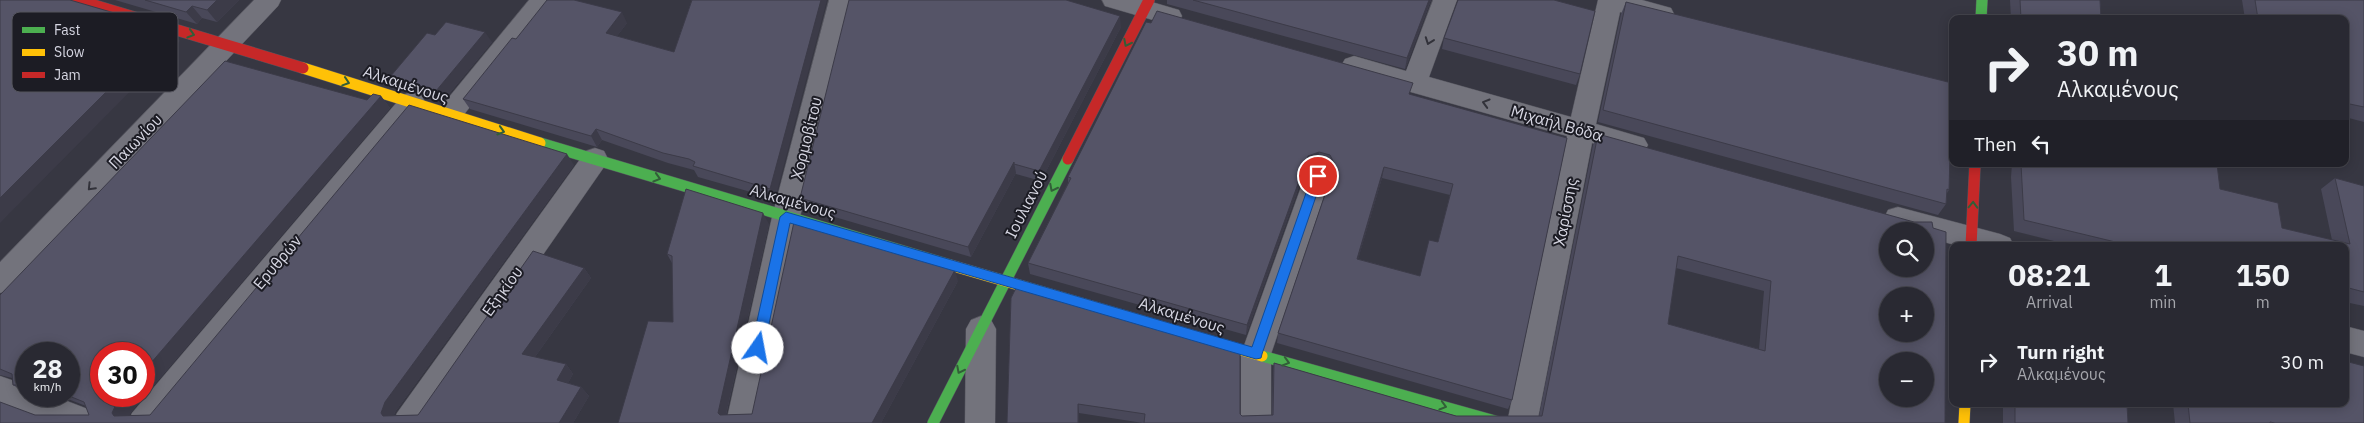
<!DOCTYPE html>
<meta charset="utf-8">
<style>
:root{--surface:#292932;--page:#31313a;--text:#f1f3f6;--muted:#a5a6ac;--line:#45454d}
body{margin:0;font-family:"IBM Plex Sans",sans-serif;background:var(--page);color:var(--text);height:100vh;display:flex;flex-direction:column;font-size:19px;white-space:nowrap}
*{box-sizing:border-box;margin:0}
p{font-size:16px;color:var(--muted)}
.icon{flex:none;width:28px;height:28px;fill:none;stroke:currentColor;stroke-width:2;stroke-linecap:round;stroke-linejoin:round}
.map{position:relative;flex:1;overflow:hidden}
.panel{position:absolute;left:1949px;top:242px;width:400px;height:165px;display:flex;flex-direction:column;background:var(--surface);border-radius:10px;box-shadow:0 2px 12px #0003,0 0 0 1px var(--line)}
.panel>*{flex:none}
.hud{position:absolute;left:1949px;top:15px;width:400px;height:152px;border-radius:10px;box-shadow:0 2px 12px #0003,0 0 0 1px var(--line);background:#292932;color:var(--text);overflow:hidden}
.tools{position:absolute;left:1879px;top:222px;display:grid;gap:10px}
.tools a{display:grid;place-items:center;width:55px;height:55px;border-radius:50%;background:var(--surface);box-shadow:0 2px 12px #0003,0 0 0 1px var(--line);font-size:25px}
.speed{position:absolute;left:15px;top:342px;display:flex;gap:10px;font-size:25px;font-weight:700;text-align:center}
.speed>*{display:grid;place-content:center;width:65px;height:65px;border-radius:50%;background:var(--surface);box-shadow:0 2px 12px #0003,0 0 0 1px var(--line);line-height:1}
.speed small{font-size:12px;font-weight:400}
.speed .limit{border:8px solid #d22;background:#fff;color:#111}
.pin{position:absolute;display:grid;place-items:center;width:42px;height:42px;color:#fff;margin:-21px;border:2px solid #fff;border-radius:50%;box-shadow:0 1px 5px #0007}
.me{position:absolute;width:55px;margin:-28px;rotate:12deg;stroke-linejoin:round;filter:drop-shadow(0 0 4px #0008)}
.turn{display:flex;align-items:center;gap:18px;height:105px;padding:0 25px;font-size:22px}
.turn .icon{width:65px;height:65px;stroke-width:2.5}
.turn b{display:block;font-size:35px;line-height:42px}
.then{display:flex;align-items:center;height:48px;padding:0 25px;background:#0003;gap:10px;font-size:19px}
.eta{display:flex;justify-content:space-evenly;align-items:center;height:85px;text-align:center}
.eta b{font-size:30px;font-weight:700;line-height:35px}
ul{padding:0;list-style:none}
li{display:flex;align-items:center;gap:15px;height:70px;padding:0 25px}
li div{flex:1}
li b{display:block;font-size:19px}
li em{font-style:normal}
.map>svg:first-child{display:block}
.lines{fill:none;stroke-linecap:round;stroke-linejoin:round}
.street-casing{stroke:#54545d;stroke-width:1}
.fast-casing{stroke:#54545d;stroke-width:12}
.slow-casing{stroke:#54545d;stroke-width:12}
.jam-casing{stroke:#54545d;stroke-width:12}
.street{fill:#73737c;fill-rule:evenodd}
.fast{stroke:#4caf50;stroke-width:11}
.slow{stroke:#ffc107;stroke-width:11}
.jam{stroke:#c62828;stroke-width:11}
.wall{fill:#494859;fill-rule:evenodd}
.shaded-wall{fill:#3c3b48}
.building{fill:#555467;stroke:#3c3b48;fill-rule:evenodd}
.oneway{stroke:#325e38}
.oneway2{stroke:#32323a}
.route{fill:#1a73e8;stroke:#114b97}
.labels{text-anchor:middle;stroke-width:4;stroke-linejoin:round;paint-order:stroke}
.street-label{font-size:16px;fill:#d6d6e2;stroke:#1c1c24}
.key{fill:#1c1c24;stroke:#54545d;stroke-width:1}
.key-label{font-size:14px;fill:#d6d6e2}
</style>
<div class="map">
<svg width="2364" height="423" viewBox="0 0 2364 423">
<rect width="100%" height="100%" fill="#373742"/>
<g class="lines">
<defs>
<path id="street" d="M254 0H281L278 6 10 290 0 293V262Z
M529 0H555L458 122 449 125 440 122 436 115 440 108Z
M829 0H853L800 217 756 423H726L772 217Z
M1102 0H1145L1179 10 1182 16 1179 22 1170 25 1105 6Z
M1433 0H1457L1429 77 1571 117 1598 0H1642L1671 8 1674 14 1671 20 1662 23 1620 12 1596 124 1644 138 1648 145 1644 152 1635 155 1592 143 1537 423H1507L1567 136 1354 76 1345 73 1341 66 1345 59 1354 56 1406 71Z
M412 92 421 95 425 102 421 109 162 423H128L132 413 403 95Z
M595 148 604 151 608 159 604 167 426 423H393L397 413 586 151Z
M1318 165 1328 168 1331 176 1271 354V423H1241V354L1305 176 1308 168Z
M1898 207 2000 234 2010 238 2014 246H1959L1925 237V231H1905L1888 226 1884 218 1888 210Z
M981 316 991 320 996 329 995 423H965L966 329 971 320Z
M2345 326 2364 331V357L2345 352Z
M0 376 26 385V396H54L98 413 102 423H51L0 403Z"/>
<path id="fast" d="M1981 19 1982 0
M540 143 950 265
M1262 356 1502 423
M933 423 1068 159"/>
<path id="slow" d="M303 68 540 143
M950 265 1262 356
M1964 423 1965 404"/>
<path id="jam" d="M77 0 303 68
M1068 159 1149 0
M1971 246 1975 164"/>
</defs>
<use href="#street" class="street-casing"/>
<use href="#fast" class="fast-casing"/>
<use href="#slow" class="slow-casing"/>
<use href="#jam" class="jam-casing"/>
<use href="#street" class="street"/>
<use href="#fast" class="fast"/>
<use href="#slow" class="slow"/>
<use href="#jam" class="jam"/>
</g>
<path class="wall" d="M115 0H239L217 22 202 18 197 24Z
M692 0 775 199 698 177 694 170 668 163 602 140 597 147 470 109 463 99 516 39 627 23 617 36 674 52Z
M1167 0H1431L1405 69 1167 4Z
M2010 0H2100L2101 19H2011Z
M2242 0H2364V122L2345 117V19H2245Z
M1626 2 1949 190 1947 193 1946 204 1938 215 1598 122 1621 14Z
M1121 27 1041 181 1016 174V173L971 257 804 208 800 198Z
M435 35 492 42 443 101 397 87 390 77Z
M1444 38 1580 74 1576 85 1442 49Z
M1410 95 1567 138 1512 400 1508 409 1277 343 1278 333 1332 174 1329 166 1317 163 1306 167 1246 335 1030 274 1028 263 1068 183V177ZM1382 178 1450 195 1438 242 1420 276 1358 259Z
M381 96 390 108 131 412 129 415H150L574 165 395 412 394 415H418L584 268 591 278 535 357 566 364 573 374 568 383 581 387 589 396 573 423 35 415H89L86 406 60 396H69V354H26V393L13 385 12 378 0 375V295L367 100Z
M1598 134 1945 423H1143L1079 413V423H1007L1011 298 1240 414 1242 416 1272 415 1273 373 1274 363 1456 416H1539L1593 145ZM1676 268 1764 291 1759 349 1668 324Z
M2012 164H2217L2220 189 2282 228 2332 240 2321 189 2335 178 2364 186V306L2345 302V246H2074L2014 231 2011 177Z
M769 224 726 415 752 414 958 281 881 423H618L673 322 672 263 667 254Z
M2003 404H2127L2128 423H2003Z
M2173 404H2345L2364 423H2175Z"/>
<path class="shaded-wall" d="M217 0H239L217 22 207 10Z
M821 0H827L775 199 770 189Z
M1429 0H1431L1405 69 1407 58Z
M192 6 202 18 197 24 186 12Z
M622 12 627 23 611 44 606 33Z
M1120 16 1121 27 1041 181 1039 171Z
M169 29 180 41 0 223V198Z
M485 32 492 42 443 101 436 91Z
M381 96 390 108 131 412 126 422 114 416 112 413 117 402 122 396H144V371Z
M596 129 602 140 597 147 591 136Z
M1319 152 1317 163 1306 167 1246 335 1247 325 1308 156Z
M567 154 574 165 395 412 391 422 383 416 381 413 385 402Z
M1014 162 1016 173 971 257 968 247Z
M1384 167 1382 178 1355 270 1357 259Z
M763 213 769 224 724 423 718 413Z
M584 268 591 278 530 364 522 354Z
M955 270 958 281 881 423H872Z
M566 364 573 374 565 389 557 380Z
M581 387 589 396 573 423H559Z
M1078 404 1079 413V423H1078Z"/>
<path class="building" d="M0 0H70L169 29 0 198Z
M145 0H217L207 10 192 6 186 12Z
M547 0H574L622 12 606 33 674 52 692 0H821L770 189 693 166 695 162 689 159 663 153 596 129 591 136 463 99 512 38 516 39Z
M849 0H1066L1120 16 1039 171 1014 164V162L968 247 800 198Z
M1193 0H1429L1407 58Z
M1458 0H1554L1595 11 1580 74 1444 38Z
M2020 0H2100L2101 19H2021Z
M2255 0H2364V107L2345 103V19H2258Z
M1626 2 1952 83 1949 190 1947 189 1946 204 1603 110Z
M1157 11 1413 83 1409 94 1567 138 1512 400 1278 333 1335 165 1330 155 1319 152 1308 156 1247 325 1028 263 1071 178 1068 177 1146 22 1151 23ZM1384 167 1453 184 1438 242 1429 240 1420 276 1357 259Z
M446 22 485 32 436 91 390 77 427 33 435 35Z
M225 61 367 100 373 94 381 96 144 371V354H101V396H122L117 402 112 413 114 416 150 415 409 105 567 154 385 402 381 413 383 416 418 415 533 251 584 268 522 354 566 364 557 380 581 387 559 423H0V402L35 415H89L84 402 69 396V354H26V385H13L12 374 0 369V295Z
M1598 134 1914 222H1932L1933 228 1946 232 1945 423H1144L1145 414 1078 404V423H1007L1011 298 1016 288 1240 353V414L1242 416 1273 415 1274 363 1456 416H1542ZM1888 231H1925V269H1888ZM1678 256 1771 281 1765 351 1668 324ZM1888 296H1925V334H1888ZM1888 361H1925V399H1888Z
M2021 164H2217L2220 189 2278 203 2282 228 2350 244 2335 178 2364 186V292L2345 287V246H2132L2024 220Z
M686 189 763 213 718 413 720 415 752 414 794 222 955 270 872 423H618L648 321 673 322 672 256 667 254Z
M2345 361 2364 366V423H2275L2270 422V423H2190L2188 404H2345Z
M2015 404H2127L2128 423H2015Z"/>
<defs><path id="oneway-chevron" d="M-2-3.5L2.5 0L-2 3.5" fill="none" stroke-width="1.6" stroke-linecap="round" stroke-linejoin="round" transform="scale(1.25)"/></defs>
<g class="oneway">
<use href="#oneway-chevron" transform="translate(191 34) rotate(17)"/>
<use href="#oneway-chevron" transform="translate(1127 43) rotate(117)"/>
<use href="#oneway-chevron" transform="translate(346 82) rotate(18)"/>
<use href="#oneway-chevron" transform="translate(501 131) rotate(17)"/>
<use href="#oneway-chevron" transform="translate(657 178) rotate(17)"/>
<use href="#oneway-chevron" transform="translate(1053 188) rotate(117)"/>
<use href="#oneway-chevron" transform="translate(1973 205) rotate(-88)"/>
<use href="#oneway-chevron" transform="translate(1286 362) rotate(16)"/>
<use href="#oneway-chevron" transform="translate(960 370) rotate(117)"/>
<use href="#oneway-chevron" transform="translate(1443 406) rotate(16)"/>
</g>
<g class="oneway2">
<use href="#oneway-chevron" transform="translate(1429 41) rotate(110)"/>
<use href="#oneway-chevron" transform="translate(1486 103) rotate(-164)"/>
<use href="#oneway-chevron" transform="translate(91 187) rotate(134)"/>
</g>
<path class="route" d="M1318 171 1323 176 1262 354 1261 358 1256 359 790 223 764 348 762 352 758 354 753 352 751 348 780 217 786 212 1252 347 1312 176Z"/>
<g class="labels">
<g class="street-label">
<text transform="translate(406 84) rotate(18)" y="6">Αλκαμένους</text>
<text transform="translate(1557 123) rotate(16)" y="6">Μιχαήλ Βόδα</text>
<text transform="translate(806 138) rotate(-76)" y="6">Χορμοβίτου</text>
<text transform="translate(135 141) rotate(-46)" y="6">Παιωνίου</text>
<text transform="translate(793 201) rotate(16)" y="6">Αλκαμένους</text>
<text transform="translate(1026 204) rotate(-63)" y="6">Ιουλιανού</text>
<text transform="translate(1565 212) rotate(-79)" y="6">Χαρίσσης</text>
<text transform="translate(277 262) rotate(-50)" y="6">Ερυθρών</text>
<text transform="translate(502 291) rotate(-54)" y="6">Εξηκίου</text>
<text transform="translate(1182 315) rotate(17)" y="6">Αλκαμένους</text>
</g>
</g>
<rect x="12" y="12" width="166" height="80" rx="8" class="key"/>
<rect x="22" y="27" width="23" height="6" fill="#4caf50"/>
<rect x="22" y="49" width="23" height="7" fill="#ffc107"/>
<rect x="22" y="72" width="23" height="6" fill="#c62828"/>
<g class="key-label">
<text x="54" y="35">Fast</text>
<text x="54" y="57">Slow</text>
<text x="54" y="80">Jam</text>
</g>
</svg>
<div class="tools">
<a><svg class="icon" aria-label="search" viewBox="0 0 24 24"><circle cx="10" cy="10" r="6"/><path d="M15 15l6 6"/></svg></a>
<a>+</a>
<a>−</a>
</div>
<div class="speed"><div>28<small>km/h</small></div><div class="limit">30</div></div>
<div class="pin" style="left:1318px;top:176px;background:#d93025"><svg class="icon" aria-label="arrive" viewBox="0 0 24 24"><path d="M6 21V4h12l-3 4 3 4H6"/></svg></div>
<svg class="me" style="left:758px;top:348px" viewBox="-20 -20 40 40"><circle r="19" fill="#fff"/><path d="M0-13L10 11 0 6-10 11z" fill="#1a73e8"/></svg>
<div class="hud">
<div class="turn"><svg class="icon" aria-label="right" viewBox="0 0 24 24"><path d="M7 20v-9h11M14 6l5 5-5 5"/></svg><div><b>30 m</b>Αλκαμένους</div></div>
<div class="then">Then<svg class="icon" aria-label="left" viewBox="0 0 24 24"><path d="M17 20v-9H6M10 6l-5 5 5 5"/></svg></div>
</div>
<section class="panel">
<div class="eta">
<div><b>08:21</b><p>Arrival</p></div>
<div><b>1</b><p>min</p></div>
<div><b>150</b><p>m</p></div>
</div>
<ul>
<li><svg class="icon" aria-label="right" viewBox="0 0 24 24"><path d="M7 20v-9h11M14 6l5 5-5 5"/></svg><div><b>Turn right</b><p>Αλκαμένους</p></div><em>30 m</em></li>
</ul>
</section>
</div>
